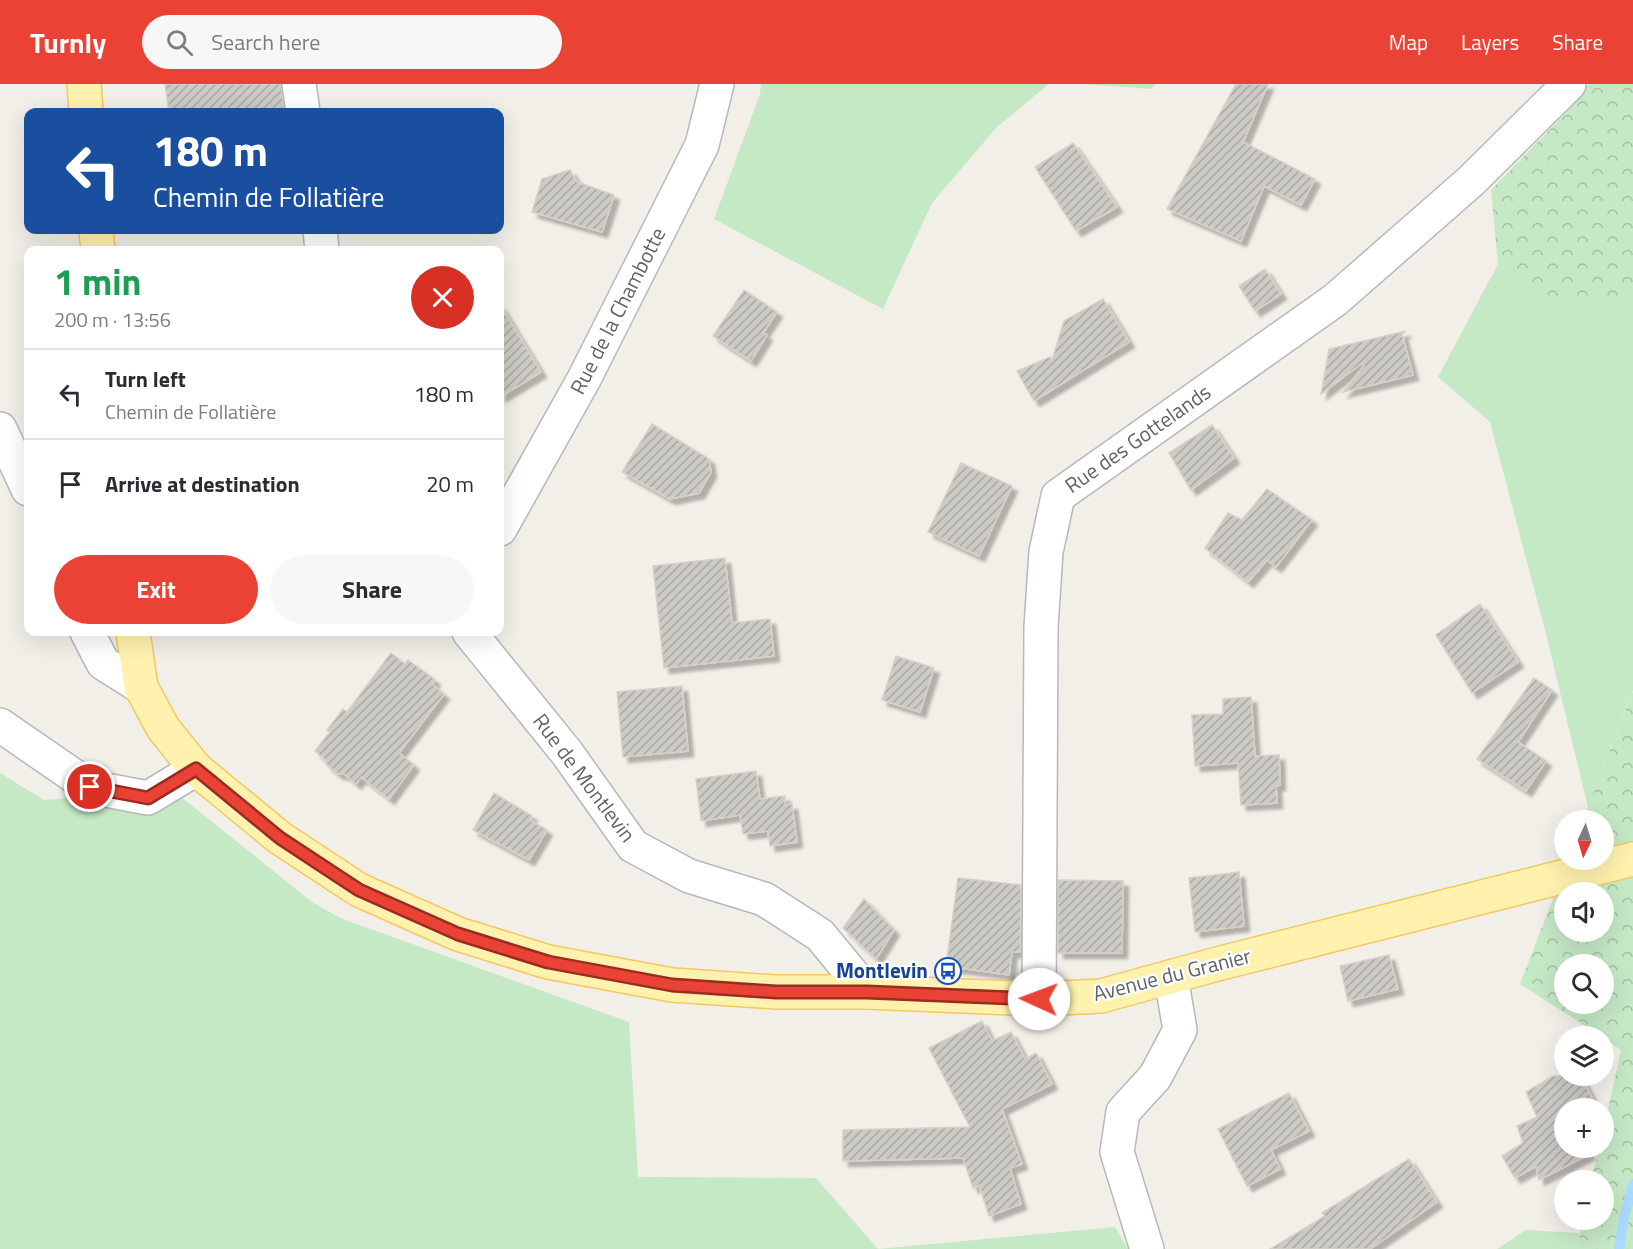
<!DOCTYPE html>
<meta charset="utf-8">
<style>
:root{--surface:#fff;--page:#f7f7f7;--text:#2b2b33;--muted:#7c7c81;--line:#e1e1e2;--accent:#ea4335}
body{margin:0;font-family:"Titillium Web",sans-serif;background:var(--page);color:var(--text);height:100vh;display:flex;flex-direction:column;font-size:22px;white-space:nowrap}
*{box-sizing:border-box;margin:0}
p{font-size:20px;color:var(--muted)}
.icon{flex:none;width:33px;height:33px;fill:none;stroke:currentColor;stroke-width:2;stroke-linecap:round;stroke-linejoin:round}
.map{position:relative;flex:1;overflow:hidden}
.drawer{position:absolute;left:24px;top:162px;width:480px;height:390px;display:flex;flex-direction:column;background:var(--surface);border-radius:12px;box-shadow:0 6px 24px #0002}
.drawer>*{flex:none}
.hud{position:absolute;left:24px;top:24px;width:480px;height:126px;border-radius:12px;box-shadow:0 6px 24px #0002;background:#1a4fa0;color:#fff;overflow:hidden}
.needle{width:39px;rotate:184deg}
.fabs{position:absolute;left:1554px;top:726px;display:grid;gap:12px}
.fabs a{display:grid;place-items:center;width:60px;height:60px;border-radius:50%;background:var(--surface);box-shadow:0 6px 24px #0002;font-size:30px}
.pin{position:absolute;display:grid;place-items:center;width:51px;height:51px;color:#fff;margin:-26px;border:3px solid #fff;border-radius:50%;box-shadow:0 2px 6px #0007}
.me{position:absolute;width:66px;margin:-33px;rotate:272deg;stroke-linejoin:round;filter:drop-shadow(0 0 4px #0008)}
.turn{display:flex;align-items:center;gap:21px;height:126px;padding:0 30px;font-size:27px}
.turn .icon{width:78px;height:78px;stroke-width:2.5}
.turn b{display:block;font-size:42px;line-height:51px}
.round{display:grid;place-items:center;flex:none;width:63px;height:63px;border-radius:32px;background:var(--page)}
.summary{display:flex;align-items:center;justify-content:space-between;height:102px;padding:0 30px}
h1{font-size:36px;font-weight:700;line-height:45px;color:#1e9e55}
.primary-button{display:flex;gap:12px;margin-top:auto;padding:12px 30px}
.primary-button a{flex:1;height:69px;border-radius:36px;background:var(--accent);color:#fff;font-size:24px;font-weight:700;line-height:69px;text-align:center}
.primary-button a+a{background:var(--page);color:var(--text)}
ul{padding:0;list-style:none}
li{display:flex;align-items:center;gap:18px;height:90px;padding:0 30px;border-top:2px solid var(--line)}
li div{flex:1}
li b{display:block;font-size:22px}
li em{font-style:normal}
header{display:flex;align-items:center;gap:36px;box-sizing:border-box;height:84px;padding:0 30px;background:var(--accent);color:#fff}
header strong{font-size:28px}
nav{display:flex;gap:33px;margin-inline-start:auto;font-size:21px}
.search{width:420px;height:54px;background:var(--page);display:flex;align-items:center;gap:15px;box-sizing:border-box;padding:0 21px;border-radius:33px;color:var(--muted);font-size:22px}
.map>svg:first-child{display:block}
.grass{fill:#c5e8c5}
.forest{fill:url(#forest-crowns);fill-rule:evenodd}
.lines{fill:none;stroke-linecap:round;stroke-linejoin:round}
.stream{stroke:#aadaff;stroke-width:10}
.building{fill:url(#building-hatch);stroke:#d6d1c6;stroke-width:1.5;filter:url(#shadow)}
.minor-casing{stroke:#b5b8bc;stroke-width:36}
.major-casing{stroke:#f2c960;stroke-width:36}
.minor{stroke:#fff;stroke-width:33}
.major{stroke:#fff2af;stroke-width:33}
.route-casing{stroke:#982c22;stroke-width:15}
.route{stroke:#ea4335;stroke-width:10}
.labels{text-anchor:middle;stroke-width:4.5;stroke-linejoin:round;paint-order:stroke}
.street-label{font-size:21px;fill:#5f6368;stroke:#fff}
.transit-label{font-size:21px;font-weight:bold;fill:#164399;stroke:#fff;text-anchor:end}
</style>
<header>
<strong>Turnly</strong>
<div class="search"><svg class="icon" aria-label="search" viewBox="0 0 24 24"><circle cx="10" cy="10" r="6"/><path d="M15 15l6 6"/></svg>Search here</div>
<nav><a>Map</a><a>Layers</a><a>Share</a></nav>
</header>
<div class="map">
<svg width="1633" height="1165" viewBox="0 0 1633 1165">
<defs>
<pattern id="forest-crowns" width="20" height="18" patternUnits="userSpaceOnUse" patternTransform="scale(1.5)"><rect width="20" height="18" fill="#c5e8c5"/><path d="M2 6a3 3 0 1 1 6 0M12 15a3 3 0 1 1 6 0" fill="none" stroke="#a3c0a4"/></pattern>
<pattern id="building-hatch" width="6" height="6" patternUnits="userSpaceOnUse" patternTransform="scale(1.5)"><rect width="6" height="6" fill="#cccac5"/><path d="M-1 1l2-2M0 6l6-6M5 7l2-2" fill="none" stroke="#a9a8a4"/></pattern>
<filter id="shadow"><feDropShadow dx="5.5" dy="5.5" stdDeviation="1.5" flood-color="#0004"/></filter>
</defs>
<rect width="100%" height="100%" fill="#f1efe8"/>
<path class="grass" d="M761 0H1049L997 43 932 119 883 225 714 135 760 10Z
M1084 0H1155L1151 5Z
M1498 180 1557 217 1633 215V606L1588 723 1545 546 1490 338 1438 293Z
M0 689 44 716 171 705 312 818 340 834 629 938 638 1093 816 1094 878 1165 1115 1143 1128 1165H0Z
M1526 1146 1579 1149 1577 1165H1497Z"/>
<path class="forest" d="M1589 0H1633V215L1557 217 1498 180 1491 106 1566 29Z
M1633 607V1165H1577L1582 1136H1604V1096H1591L1599 1064H1604V1043L1621 966 1604 954V952H1601L1520 900 1568 776H1604V736H1583ZM1564 808H1604V848H1564ZM1564 880H1604V920H1564Z"/>
<g class="lines">
<path class="stream" d="M1619 1165 1624 1134 1633 1100"/>
</g>
<path class="building" d="M165 0H281L284 28H169Z
M1236 0H1268L1243 58 1315 95 1301 121 1264 102 1241 157 1167 125Z
M1073 59 1117 123 1076 147 1035 83Z
M570 86 577 98 614 111 602 148 532 128 542 95Z
M1265 185 1281 210 1255 227 1239 202Z
M744 206 777 228 763 249 767 251 751 277 713 252Z
M1103 215 1129 258 1034 317 1017 287 1050 273 1052 276 1064 237Z
M500 221 541 288 500 313Z
M1406 247 1402 250 1413 291 1343 308 1364 282 1362 279 1321 310 1329 265Z
M652 340 709 375 711 388 699 409 670 415 622 388Z
M1212 341 1234 374 1191 406 1169 369Z
M961 379 1012 402 979 472 928 448Z
M1267 405 1312 436 1276 483 1267 476 1248 498 1205 464 1228 429 1242 436Z
M725 474 732 539 770 535 774 572 664 584 653 482Z
M1480 520 1518 578 1472 609 1436 551Z
M391 569 405 580 408 576 435 596 432 600 444 610 399 669 414 681 389 715 361 693 356 700 344 690H338L327 681 325 676 315 667 330 648 327 646 343 625 347 628Z
M896 572 934 584 920 628 882 616Z
M1534 594 1552 606 1518 658 1546 677 1526 707 1477 675Z
M682 602 688 667 623 673 617 608Z
M1251 613 1255 672 1279 671 1280 701 1276 702 1277 719 1241 721 1238 679 1195 682 1192 631 1223 630V615Z
M756 687 760 715 785 712V721L792 720 797 758 770 762 768 747 743 750 740 731 701 737 696 695Z
M494 709 532 732 530 736 547 746 529 776 473 746Z
M1239 788 1244 842 1195 848 1189 794Z
M958 794 1021 801 1020 868H1012L1009 891 946 882Z
M1058 796 1123 797 1122 869H1058Z
M864 815 894 846 876 875 843 844Z
M1389 871 1398 905 1348 917 1340 882Z
M982 937 992 957 1011 948 1025 975 1036 969 1052 1000 1002 1025 1022 1080 1010 1084 1021 1120 989 1132 979 1101 973 1104 963 1074 843 1077V1046L970 1043 929 964Z
M1553 992H1581L1594 1018 1583 1024H1564V1064H1586L1590 1070 1539 1096 1536 1082 1515 1094 1502 1072 1523 1059 1517 1042 1537 1033 1526 1008Z
M1289 1009 1309 1047 1271 1066 1280 1085 1247 1102 1218 1045Z
M1409 1075 1437 1118 1370 1165H1270L1325 1132 1322 1129Z"/>
<g class="lines">
<defs>
<path id="minor" d="M299 0 303 28
M320 146 322 166
M0 345 28 405
M500 445 584 295 702 61 717 0
M87 548 103 579 141 603
M469 548 567 669 633 762 689 792 764 815 820 851 867 908
M0 641 90 703 148 714 196 685
M1039 915 1041 543 1046 468 1058 412 1335 216 1471 97 1569 0
M1147 1165 1117 1068 1123 1028 1155 993 1180 946 1171 893"/>
<path id="major" d="M84 0 86 28
M96 146 98 166
M133 548 141 603 163 644 196 685 280 754 359 806 458 850 548 878 672 901 776 908H867L1039 915 1101 912 1221 879 1633 775"/>
</defs>
<use href="#minor" class="minor-casing"/>
<use href="#major" class="major-casing"/>
<use href="#minor" class="minor"/>
<use href="#major" class="major"/>
</g>
<g class="lines">
<defs>
<path id="route" d="M90 703 148 714 196 685 280 754 359 806 458 850 548 878 672 901 776 908H867L1039 915"/>
</defs>
<use href="#route" class="route-casing"/>
<use href="#route" class="route"/>
</g>
<defs>
<symbol id="bus-ring" viewBox="-11 -11 22 22"><circle r="9.5" fill="#fff" stroke="#1a4fb4" stroke-width="1.5"/><path d="M-5-6H5V4H4V6H2V4H-2V6H-4V4H-5ZM-3.5-4V0h7V-4ZM-3.5 1.2v1.5H-2V1.2ZM2 1.2v1.5H3.5V1.2Z" fill="#1a4fb4"/></symbol>
</defs>
<g fill-rule="evenodd">
<use href="#bus-ring" x="933" y="872" width="30" height="30"/>
</g>
<g class="labels">
<g class="street-label">
<text transform="translate(618 227) rotate(-63)" y="7">Rue de la Chambotte</text>
<text transform="translate(1138 355) rotate(-35)" y="7">Rue des Gottelands</text>
<text transform="translate(584 694) rotate(53)" y="7">Rue de Montlevin</text>
<text transform="translate(1172 891) rotate(-14)" y="7">Avenue du Granier</text>
</g>
<g class="transit-label">
<text x="928" y="894">Montlevin</text>
</g>
</g>
</svg>
<div class="fabs">
<a><svg class="needle" viewBox="-14 -14 28 28"><path d="M0-13l5 13h-10z" fill="#e53935"/><path d="M0 13l5-13h-10z" fill="#7c7c81"/></svg></a>
<a><svg class="icon" aria-label="sound" viewBox="0 0 24 24"><path d="M4 9h4l5-4v14l-5-4H4zM17 9q2 3 0 6"/></svg></a>
<a><svg class="icon" aria-label="search" viewBox="0 0 24 24"><circle cx="10" cy="10" r="6"/><path d="M15 15l6 6"/></svg></a>
<a><svg class="icon" aria-label="layers" viewBox="0 0 24 24"><path d="M12 4l9 5-9 5-9-5zM3 14l9 5 9-5"/></svg></a>
<a>+</a>
<a>−</a>
</div>
<div class="pin" style="left:90px;top:703px;background:#d93025"><svg class="icon" aria-label="arrive" viewBox="0 0 24 24"><path d="M6 21V4h12l-3 4 3 4H6"/></svg></div>
<svg class="me" style="left:1039px;top:915px" viewBox="-20 -20 40 40"><circle r="19" fill="#fff"/><path d="M0-13L10 11 0 6-10 11z" fill="#ea4335"/></svg>
<div class="hud">
<div class="turn"><svg class="icon" aria-label="left" viewBox="0 0 24 24"><path d="M17 20v-9H6M10 6l-5 5 5 5"/></svg><div><b>180 m</b>Chemin de Follatière</div></div>
</div>
<section class="drawer">
<div class="summary"><div><h1>1 min</h1><p>200 m · 13:56</p></div><a class="round" style="background:#d93025;color:#fff"><svg class="icon" aria-label="close" viewBox="0 0 24 24"><path d="M6 6l12 12M18 6L6 18"/></svg></a></div>
<ul>
<li><svg class="icon" aria-label="left" viewBox="0 0 24 24"><path d="M17 20v-9H6M10 6l-5 5 5 5"/></svg><div><b>Turn left</b><p>Chemin de Follatière</p></div><em>180 m</em></li>
<li><svg class="icon" aria-label="arrive" viewBox="0 0 24 24"><path d="M6 21V4h12l-3 4 3 4H6"/></svg><div><b>Arrive at destination</b></div><em>20 m</em></li>
</ul>
<div class="primary-button"><a>Exit</a><a>Share</a></div>
</section>
</div>
